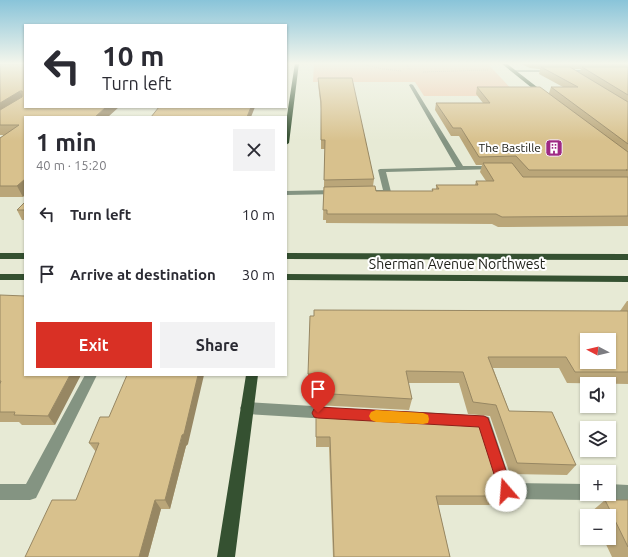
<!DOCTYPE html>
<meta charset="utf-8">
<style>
:root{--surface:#fff;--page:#f2f2f3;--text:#2b2b33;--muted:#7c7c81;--accent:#d93025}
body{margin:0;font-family:Ubuntu,sans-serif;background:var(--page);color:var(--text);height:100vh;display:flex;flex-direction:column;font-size:15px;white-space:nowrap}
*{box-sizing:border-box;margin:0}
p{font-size:13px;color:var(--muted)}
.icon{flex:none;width:22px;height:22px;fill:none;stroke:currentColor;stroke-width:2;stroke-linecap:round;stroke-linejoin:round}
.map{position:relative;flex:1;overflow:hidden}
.drawer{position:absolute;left:24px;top:116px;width:263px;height:260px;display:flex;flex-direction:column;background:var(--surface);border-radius:0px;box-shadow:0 1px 3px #0004}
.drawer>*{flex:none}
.banner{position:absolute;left:24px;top:24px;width:263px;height:84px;border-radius:0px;box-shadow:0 1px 3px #0004;background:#fff;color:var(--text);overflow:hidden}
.needle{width:26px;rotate:277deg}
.buttons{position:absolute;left:580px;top:333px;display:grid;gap:8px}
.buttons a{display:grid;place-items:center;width:36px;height:36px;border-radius:0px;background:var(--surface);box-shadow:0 1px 3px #0004;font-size:20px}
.pin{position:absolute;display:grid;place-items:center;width:34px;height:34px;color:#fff;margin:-41px -17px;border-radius:50% 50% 50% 0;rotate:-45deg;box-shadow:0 0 4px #0007}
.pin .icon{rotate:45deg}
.me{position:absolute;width:44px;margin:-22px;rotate:342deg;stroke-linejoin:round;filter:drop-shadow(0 0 3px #0008)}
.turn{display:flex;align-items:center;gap:14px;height:84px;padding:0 12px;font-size:18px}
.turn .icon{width:52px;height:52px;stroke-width:2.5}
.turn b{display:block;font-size:28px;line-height:34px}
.round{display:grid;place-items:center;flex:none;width:42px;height:42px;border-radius:0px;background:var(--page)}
.head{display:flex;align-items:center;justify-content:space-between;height:68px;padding:0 12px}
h1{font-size:24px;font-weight:600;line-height:30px}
.primary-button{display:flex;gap:8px;margin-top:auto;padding:8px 12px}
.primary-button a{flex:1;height:46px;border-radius:0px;background:var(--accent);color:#fff;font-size:16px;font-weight:600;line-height:46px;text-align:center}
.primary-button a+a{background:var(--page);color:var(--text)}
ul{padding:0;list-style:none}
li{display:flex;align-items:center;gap:12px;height:60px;padding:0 12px}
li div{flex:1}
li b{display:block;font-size:15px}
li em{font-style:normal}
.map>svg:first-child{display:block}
.green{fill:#efcaad}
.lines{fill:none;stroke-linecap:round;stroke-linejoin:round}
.path{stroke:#9ea090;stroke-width:1;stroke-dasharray:0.5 1.5;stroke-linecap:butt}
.minor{fill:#849482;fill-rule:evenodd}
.major{fill:#355131;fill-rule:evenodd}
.wall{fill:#baa679;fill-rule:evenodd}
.shaded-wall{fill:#978763}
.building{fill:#d8c18d;stroke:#978763;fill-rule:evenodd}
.route{fill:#d93025;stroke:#8d1f18}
.slow{fill:#f59e0b}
.labels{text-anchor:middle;stroke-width:4;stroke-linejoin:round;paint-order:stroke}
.far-poi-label{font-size:12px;fill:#20211a;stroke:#fff;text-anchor:end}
.street-label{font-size:14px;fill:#20211a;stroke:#fff}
</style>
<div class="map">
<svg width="628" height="557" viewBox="0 0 628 557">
<rect width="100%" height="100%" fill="#e7ead5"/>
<path class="green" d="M314 63H487L518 96H424L415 82H313Z"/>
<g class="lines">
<path class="path" d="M357 63 383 69 402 71
M406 63 410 70
M423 72 488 70"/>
<path class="minor" d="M511 70H593L595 71 593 72H513Z
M411 84 413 85 463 166H494L496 167V169L386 172 391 192 387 194H373V190H383L378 170 380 169 456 167 409 85Z
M336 190 340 192 339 194 286 195V191Z
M85 375H97L36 498 30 500H0V484H26Z
M247 402 329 407 334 409 336 413 334 417 329 419 247 414 242 412 240 408 242 404Z
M403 411 484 416 489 417 511 483 587 484V494H594L593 498 587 500 506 499 500 497 479 428 403 423 398 421 396 417 398 413Z
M609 484 628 485V501L609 500 603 498 602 494H609Z"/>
<path class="major" d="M295 63H299L289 143 286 145V122Z
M506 63 546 94V96H542L501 63Z
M0 253H25V259H0Z
M286 253 628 254V260L286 259Z
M0 274H25V280H0Z
M286 274 628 276V282L286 280Z
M246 375H258L235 557H217Z"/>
</g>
<path class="wall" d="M0 64H25L23 197H0V138L5 135H0Z
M521 64H628V226L498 227 492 224 326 223V220H323L325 149H321V109L318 84V78L374 179 373 186 376 191H432V189H436V185H475L476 181H486L480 172 482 165H476L459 136H451L435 110 436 103H483L476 94 477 87 549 93 551 87H563L539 74 540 69 530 68ZM572 69H581L579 73Z
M25 202V220H22L17 210Z
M0 295 55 425H22L19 422H0Z
M627 301H628V384L567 383 559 368H493L509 411 576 465 567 475 510 474 490 416 468 414 459 383H408L412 399 409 410 316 405V385H308V374L620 311Z
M316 410 416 421 477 422 478 420 497 464 494 468 503 496 497 505H438L450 557H333L329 447H316Z
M89 443 188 444 186 446 170 509H161L148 557H25L76 500 96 452Z
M605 500H628V557H612L603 538H609V516H593L591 512Z"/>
<path class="shaded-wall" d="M20 91 24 100 0 115V103Z
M106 107H119L108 117H95Z
M251 107H255L251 117H247Z
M25 179V195L23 197 17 186Z
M70 375H81L55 425 48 416Z
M198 375H204L188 444 186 446 170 509 165 500Z
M155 500 161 509 148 557H139Z"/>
<path class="building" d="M0 64H25V107H106L95 117H25V179L17 186H0V138L19 125H0V110L22 97V91H20L0 103Z
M541 67H570L628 102V144L551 87H578Z
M582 67H628V95Z
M318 78H352L374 179 324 180 325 140H321V102Z
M477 87H540L628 152V170H626H627H529L516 156 479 157 461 128H453L436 103H490Z
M159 107H251L247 117H151Z
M483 163H512L523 177H628V216L502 217 496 214H327V210H323L324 187 375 186 376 191H433L432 189H439L436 185H478L476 181H494Z
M25 202V210H17Z
M0 295 25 296V375H70L48 416 14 415 15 412H0V384L1 381H0Z
M314 310 628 311V372H575L566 357H488L509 411 552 412 576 465 517 463 496 405 473 402 463 372 406 371 412 399 316 393V374H308L310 316H314ZM587 340H609V362H587Z
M127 375H198L184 434 182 435 165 500H155L139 557H25L52 500H76L99 443H89L100 417H109Z
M316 410 415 416 416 421 478 422V420H483L497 464H493L503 496H436L450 557H334L330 437H316Z
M605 500H628V547Z"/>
<linearGradient id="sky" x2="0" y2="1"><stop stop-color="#89c4d9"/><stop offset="0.45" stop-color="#f4f6ec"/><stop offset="1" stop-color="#f4f6ec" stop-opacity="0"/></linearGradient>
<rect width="628" height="141" fill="url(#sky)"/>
<path class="route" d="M318 407 484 416 488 418 513 491 511 496 506 498 501 496 479 427 318 418 314 417 312 413 314 409Z"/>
<path class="slow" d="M376 410 423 413 428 415 429 419 428 423 423 424 376 422 371 420 369 416 371 412Z"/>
<defs>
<symbol id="building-square" viewBox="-11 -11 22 22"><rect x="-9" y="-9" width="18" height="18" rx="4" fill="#9e2984" stroke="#fff"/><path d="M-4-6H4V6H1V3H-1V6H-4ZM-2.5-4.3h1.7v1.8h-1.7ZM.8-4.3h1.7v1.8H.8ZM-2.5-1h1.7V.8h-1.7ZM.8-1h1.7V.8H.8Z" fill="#fff"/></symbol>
</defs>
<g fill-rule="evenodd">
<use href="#building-square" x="544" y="138" width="20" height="20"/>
</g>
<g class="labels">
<g class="far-poi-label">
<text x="541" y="152">The Bastille</text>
</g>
<g class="street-label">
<text x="457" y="269">Sherman Avenue Northwest</text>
</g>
</g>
</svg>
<div class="buttons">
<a><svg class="needle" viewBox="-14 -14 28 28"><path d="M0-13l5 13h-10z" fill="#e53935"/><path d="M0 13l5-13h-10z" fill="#7c7c81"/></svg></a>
<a><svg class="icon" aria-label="sound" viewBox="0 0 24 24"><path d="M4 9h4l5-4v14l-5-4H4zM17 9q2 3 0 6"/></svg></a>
<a><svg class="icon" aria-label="layers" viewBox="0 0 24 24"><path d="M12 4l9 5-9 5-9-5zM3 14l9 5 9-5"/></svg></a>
<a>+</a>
<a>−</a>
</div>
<div class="pin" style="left:318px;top:413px;background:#d93025"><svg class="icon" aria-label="arrive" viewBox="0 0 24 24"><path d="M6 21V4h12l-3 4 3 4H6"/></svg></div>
<svg class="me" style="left:506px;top:491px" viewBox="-20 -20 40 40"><circle r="19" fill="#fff"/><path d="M0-13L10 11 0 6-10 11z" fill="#d93025"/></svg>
<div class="banner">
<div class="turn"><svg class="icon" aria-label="left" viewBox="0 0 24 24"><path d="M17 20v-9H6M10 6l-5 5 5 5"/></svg><div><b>10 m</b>Turn left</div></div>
</div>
<section class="drawer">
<div class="head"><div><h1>1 min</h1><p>40 m · 15:20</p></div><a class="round"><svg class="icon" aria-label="close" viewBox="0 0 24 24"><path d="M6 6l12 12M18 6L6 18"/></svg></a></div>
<ul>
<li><svg class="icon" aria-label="left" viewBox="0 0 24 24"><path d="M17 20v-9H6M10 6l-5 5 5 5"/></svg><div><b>Turn left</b></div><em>10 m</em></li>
<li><svg class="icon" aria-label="arrive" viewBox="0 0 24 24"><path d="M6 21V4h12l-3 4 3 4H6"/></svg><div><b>Arrive at destination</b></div><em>30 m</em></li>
</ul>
<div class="primary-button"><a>Exit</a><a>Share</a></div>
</section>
</div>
